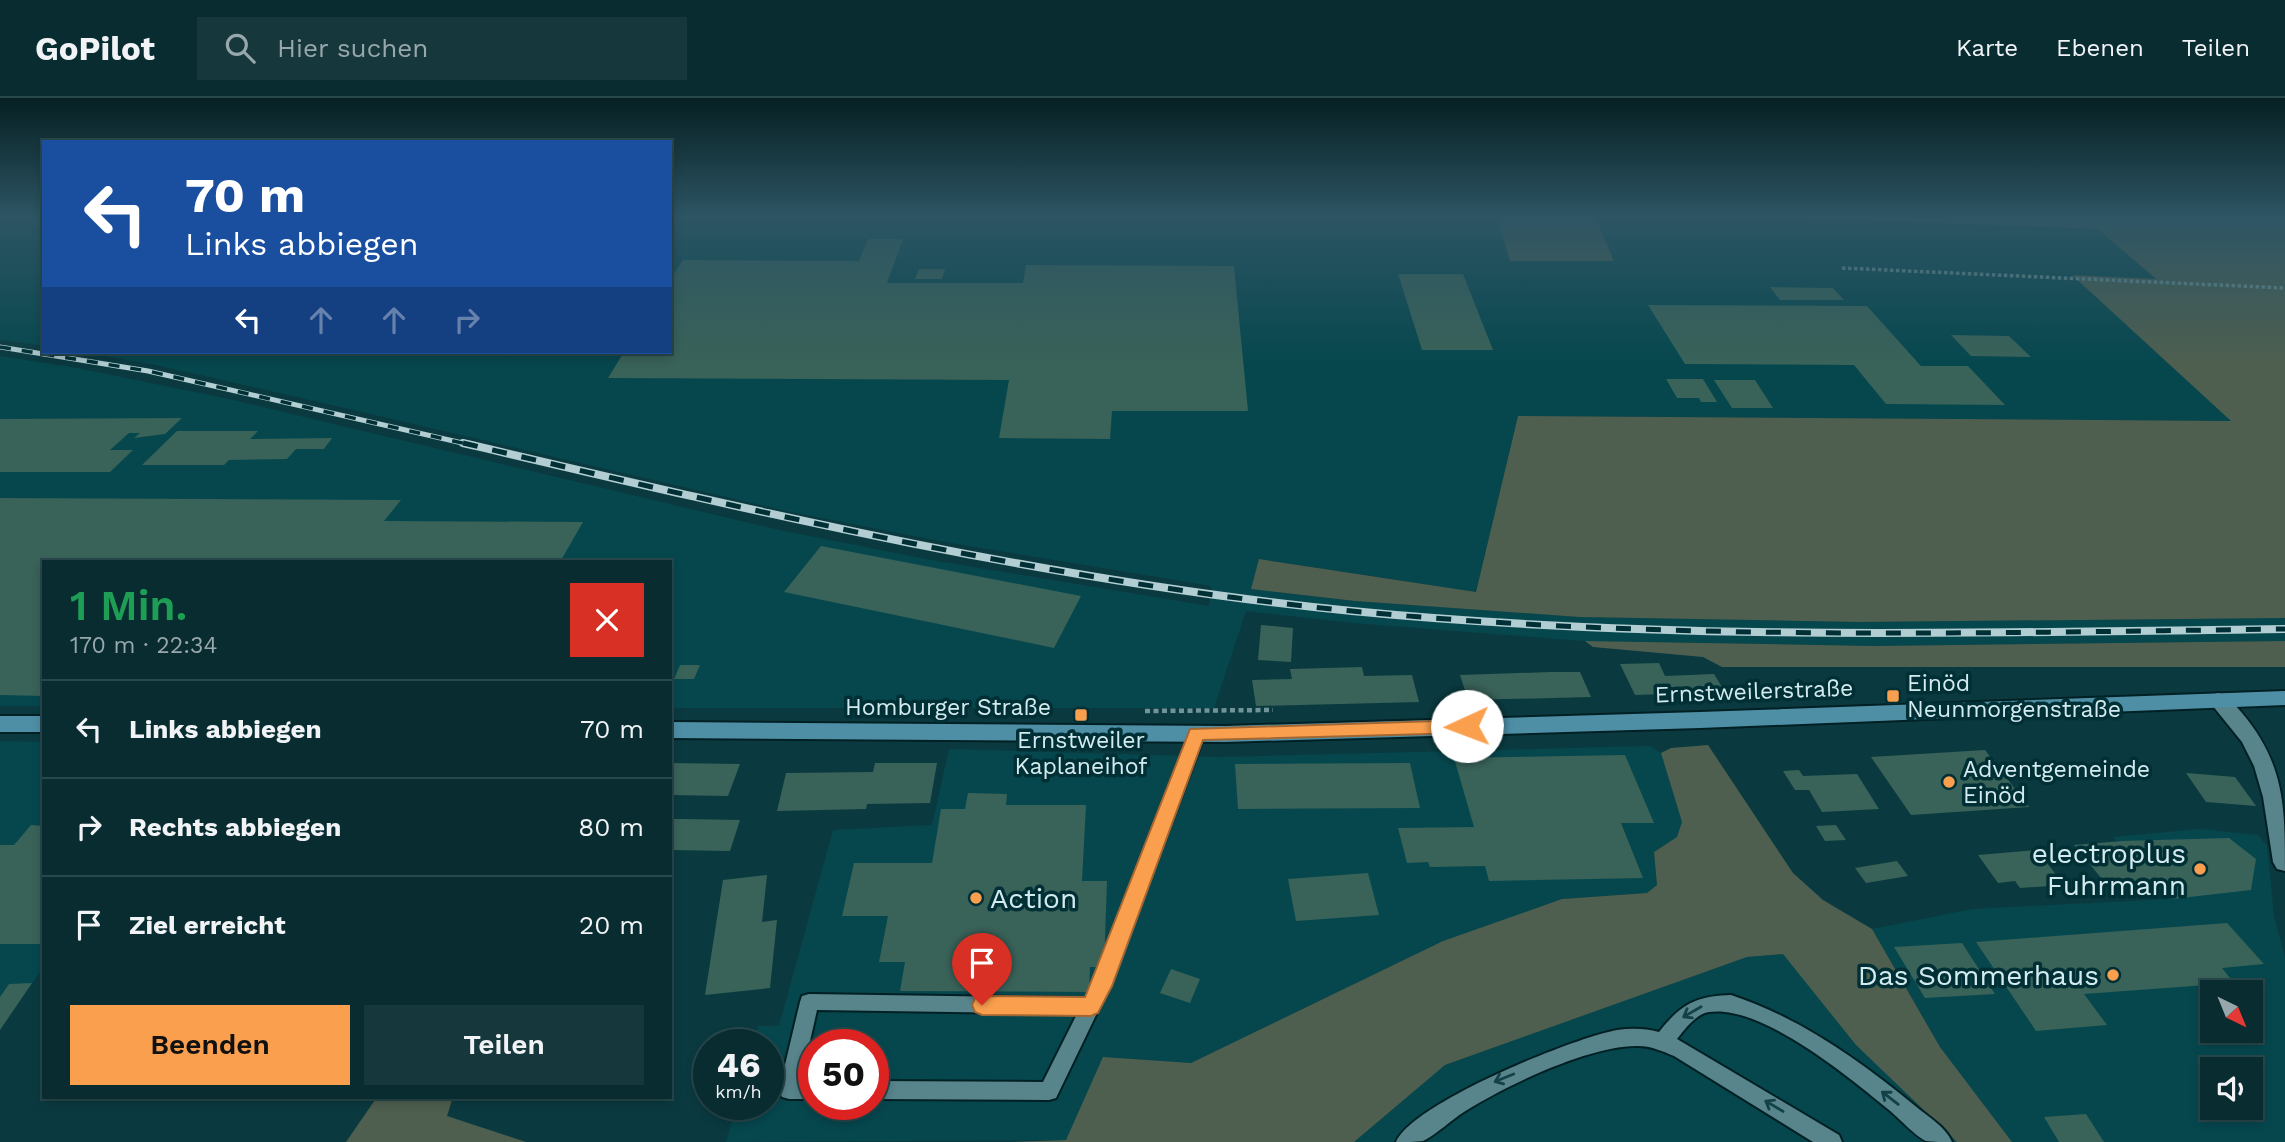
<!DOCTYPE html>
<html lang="de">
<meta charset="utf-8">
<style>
:root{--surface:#082c30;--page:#16383c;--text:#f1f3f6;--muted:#98a7ab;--line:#29484c;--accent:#fa9f4e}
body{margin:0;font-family:"Work Sans",sans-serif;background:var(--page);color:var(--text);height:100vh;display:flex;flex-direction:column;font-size:26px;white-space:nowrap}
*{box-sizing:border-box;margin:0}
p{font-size:23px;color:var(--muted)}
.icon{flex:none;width:38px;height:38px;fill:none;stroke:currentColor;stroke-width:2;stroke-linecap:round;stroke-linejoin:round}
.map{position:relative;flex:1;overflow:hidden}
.panel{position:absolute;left:42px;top:462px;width:630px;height:539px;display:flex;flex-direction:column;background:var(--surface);border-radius:0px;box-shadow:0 4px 10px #0003,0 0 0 2px var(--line)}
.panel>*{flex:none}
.banner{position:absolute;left:42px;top:42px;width:630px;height:214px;border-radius:0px;box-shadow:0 4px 10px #0003,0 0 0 2px var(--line);background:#1a4fa0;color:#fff;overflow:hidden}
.needle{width:46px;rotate:137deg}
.buttons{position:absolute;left:2200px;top:882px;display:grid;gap:14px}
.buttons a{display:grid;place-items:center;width:63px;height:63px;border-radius:0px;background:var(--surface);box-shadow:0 4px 10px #0003,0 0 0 2px var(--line);font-size:35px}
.speed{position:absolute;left:693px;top:931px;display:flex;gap:14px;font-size:35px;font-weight:700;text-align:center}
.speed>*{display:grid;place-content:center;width:91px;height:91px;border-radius:50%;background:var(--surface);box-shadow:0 4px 10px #0003,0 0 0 2px var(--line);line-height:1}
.speed small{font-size:18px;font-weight:400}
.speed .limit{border:10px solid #d22;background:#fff;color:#111}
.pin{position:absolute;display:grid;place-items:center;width:60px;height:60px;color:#fff;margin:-72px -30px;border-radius:50% 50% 50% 0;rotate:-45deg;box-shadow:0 0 7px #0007}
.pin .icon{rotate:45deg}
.me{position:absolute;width:77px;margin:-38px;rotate:268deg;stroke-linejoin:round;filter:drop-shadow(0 0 5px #0008)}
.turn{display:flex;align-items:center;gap:24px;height:147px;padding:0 28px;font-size:32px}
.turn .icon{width:91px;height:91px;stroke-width:2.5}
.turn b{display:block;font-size:49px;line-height:60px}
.lanes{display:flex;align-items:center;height:66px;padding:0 28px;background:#0003;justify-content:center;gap:35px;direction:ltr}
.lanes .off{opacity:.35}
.round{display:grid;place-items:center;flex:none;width:74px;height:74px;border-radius:0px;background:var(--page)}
.head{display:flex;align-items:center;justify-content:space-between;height:119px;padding:0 28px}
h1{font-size:42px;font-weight:600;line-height:52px;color:#1e9e55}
.cta{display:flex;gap:14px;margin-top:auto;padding:14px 28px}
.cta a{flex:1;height:80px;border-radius:0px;background:var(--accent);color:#111;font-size:28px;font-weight:600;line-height:80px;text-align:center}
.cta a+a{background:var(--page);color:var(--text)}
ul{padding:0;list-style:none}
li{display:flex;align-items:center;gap:21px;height:98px;padding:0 28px;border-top:2px solid var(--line)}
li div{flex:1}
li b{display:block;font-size:26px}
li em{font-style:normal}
header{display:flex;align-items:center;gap:42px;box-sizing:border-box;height:98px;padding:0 35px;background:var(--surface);border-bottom:2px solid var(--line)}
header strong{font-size:33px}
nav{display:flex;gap:38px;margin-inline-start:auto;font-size:24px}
.search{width:490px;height:63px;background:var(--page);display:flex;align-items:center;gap:18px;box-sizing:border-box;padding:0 24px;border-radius:0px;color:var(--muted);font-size:26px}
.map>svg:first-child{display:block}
.built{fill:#06474e;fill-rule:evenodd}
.green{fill:#4e5f50}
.building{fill:#396259}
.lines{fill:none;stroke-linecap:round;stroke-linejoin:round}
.service-casing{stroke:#002024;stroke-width:4}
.minor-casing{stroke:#002024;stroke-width:4}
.secondary-casing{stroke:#002024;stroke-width:4}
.path-far1{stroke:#709498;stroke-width:3.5;stroke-dasharray:3.5 2.5;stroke-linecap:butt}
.path{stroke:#709498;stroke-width:4.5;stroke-dasharray:5 3.5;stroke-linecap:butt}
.service{fill:#58848b;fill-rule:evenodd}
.minor{fill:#58848b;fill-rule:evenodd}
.secondary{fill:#4e8fa6;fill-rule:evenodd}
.rail-far1-casing{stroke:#b2ced2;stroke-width:5}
.rail-casing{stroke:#b2ced2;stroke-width:8}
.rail-far1{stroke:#003036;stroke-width:3.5;stroke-dasharray:11;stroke-linecap:butt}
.rail{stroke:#003036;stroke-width:5;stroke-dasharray:15;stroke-linecap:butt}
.oneway{stroke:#124147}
.route{fill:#fa9f4e;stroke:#a26733;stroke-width:2}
.poi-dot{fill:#fa9f4e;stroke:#003036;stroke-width:2.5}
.labels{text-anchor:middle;stroke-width:7;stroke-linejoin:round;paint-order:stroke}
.poi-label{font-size:23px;fill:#d3ebee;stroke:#003036;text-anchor:start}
.street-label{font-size:23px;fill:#d3ebee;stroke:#003036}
.near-poi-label{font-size:28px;fill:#d3ebee;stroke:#003036;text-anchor:end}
</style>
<header>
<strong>GoPilot</strong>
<div class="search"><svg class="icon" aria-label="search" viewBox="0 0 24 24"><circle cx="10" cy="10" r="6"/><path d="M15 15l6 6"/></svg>Hier suchen</div>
<nav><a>Karte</a><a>Ebenen</a><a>Teilen</a></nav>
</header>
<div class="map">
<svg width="2285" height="1044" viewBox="0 0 2285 1044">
<rect width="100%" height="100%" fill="#0a3a40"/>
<path class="built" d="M0 119H44V248L0 242Z
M670 119H1497L1510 163H1614L1595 119H1779L2099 131 2157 182 2073 178 2232 323 1518 318 1476 494 1260 461 1251 491 1355 503 1579 519 1859 524 2285 520V543L1874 548 1585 543 1354 525 1246 513 1214 610H670V464H44V608H0V258L77 270 229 301 779 432 931 462 1209 508 1211 488 945 444 791 414 358 313 156 267 81 254H670Z
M0 643 44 644V868L0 932Z
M1650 648 1661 655 1682 724 1677 739 1654 754 1657 787 1647 795 1562 801 1443 843 1191 965 1114 960 1066 1042 726 1044 737 1006H768V947H753L758 928H779L833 732 932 727 949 651 1219 659ZM814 947H873V1006H814Z
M2199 731 2258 737 2267 748 2274 818 2285 859V1044H2012L1940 949 1872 831 1973 811 2168 801 2113 739ZM2212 894H2250V933H2212ZM2212 971H2250V1010H2212Z
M1784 856 1856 947 1957 1044H1354L1445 967 1747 859Z"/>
<path class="green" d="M1497 119H1595L1614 163H1510Z
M1779 119H2285V520L1859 524 1579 519 1355 503 1251 491 1259 461 1476 494 1518 318 2231 323 2072 177 2156 181 2098 131Z
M1585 543 1874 548 2285 543V569H1722L1703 559 1593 549Z
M1708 647 1793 775 1823 802 1872 831 1940 949 2012 1044H1957L1856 947 1783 856 1747 859 1445 967 1354 1044H1008L1066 1042 1103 959 1191 965 1443 843 1562 801 1647 795 1657 787 1654 754 1677 739 1682 724 1661 655 1671 650Z
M377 999H453L447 1018 526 1044H346Z"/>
<path class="building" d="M868 141H903L887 185H1023L1026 167 1234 168 1248 313H1112L1110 341 999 340 1009 282 608 280 624 254H670V182L683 162 859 163Z
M919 171H945L942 181H915Z
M1398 176H1463L1493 252H1422Z
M1770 189 1833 190 1844 202H1780Z
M1648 207 1867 208 1921 268H1968L2005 307 1886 306 1854 267 1685 266Z
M1951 237 2009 238 2031 259 1971 258Z
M1666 281H1703L1717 304H1701L1699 300H1677Z
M1714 282H1755L1773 310H1732Z
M182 320 165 336 134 340 140 335H129L110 352H133L110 374H0V321Z
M177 333H258L250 341 332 340 324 351H296L287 361 229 362 224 367H142Z
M0 400 401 402 384 423 583 424 560 464H44V598L0 597Z
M821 448 1081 498 1054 550 784 494Z
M1261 527 1293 530 1291 564 1258 562Z
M1659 565 1665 578 1714 576 1725 594 1635 597 1620 566Z
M680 567H700L694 581H674Z
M1362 569 1364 578 1412 577 1419 604 1256 608 1252 582 1292 581 1290 571Z
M1551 574H1580L1591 599 1468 602 1460 577Z
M1985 652 2029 709 1911 717 1871 659Z
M1625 657 1654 725H1621L1643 780 1489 783 1485 768 1430 769 1428 764 1407 765 1398 730 1474 729 1454 660Z
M670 665 740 666 728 698 670 697Z
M875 665H937L930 705 867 706 866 711 777 713 786 675 873 674Z
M1410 665 1420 710 1238 711 1235 666Z
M1799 672 1803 678 1857 676 1879 711 1822 714 1809 692H1795L1783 673Z
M2186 675 2235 679 2256 708 2206 704Z
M968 695 1007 696 1006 707H1086L1082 783H1107L1104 869H1090L1089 894 900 893 905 864H879L888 818H842L854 765H932L941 711H965Z
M670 721H683L740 722 730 753 670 752Z
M31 727 44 728V846H0V747H14Z
M1836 727 1846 742 1825 743 1816 728Z
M2229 740 2256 761 2251 792 2172 801 2155 781 2106 786 2074 747 2122 743Z
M2037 752 2064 787 2020 790 2015 783 1998 785 1978 757Z
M1897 763 1908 778 1866 785 1855 770Z
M1368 775 1379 817 1296 823 1288 781Z
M767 777 762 824 777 822 770 890 705 897 723 782Z
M2227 825 2264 866 2222 870 2234 885 2084 896 2107 927 2036 933 1976 844Z
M1962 845 1995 896 1925 900 1894 849Z
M1171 871 1200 881 1190 905 1160 895Z
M32 885 0 932V899L9 886Z
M2086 1016 2104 1044H2059L2044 1019Z"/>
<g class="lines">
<defs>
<path id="service" d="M1197 630 1202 632 1205 636 1110 888 1056 1000 1049 1002 873 1001V983L1043 984 1077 916 817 912 801 983H814V1001H789L782 999 779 992 800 904 802 898 809 896 1086 900 1189 636 1192 632Z
M1731 897C1800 920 1858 961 1914 1007 1927 1018 1946 1029 1952 1044 1945 1044 1932 1044 1926 1043 1915 1038 1899 1020 1889 1012 1850 980 1761 906 1709 914 1696 916 1685 931 1677 941L1839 1037 1842 1044H1813L1674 958C1662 953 1651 948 1638 948 1591 947 1507 987 1467 1012 1455 1019 1433 1039 1423 1043 1416 1044 1403 1044 1396 1044 1413 1005 1573 940 1617 932 1631 930 1645 930 1659 934 1681 906 1696 898 1731 897Z"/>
<path id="minor" d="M2218 595C2229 598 2235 607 2242 615 2285 666 2285 710 2285 773L2277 771 2273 764 2263 699 2254 668 2242 644 2208 602 2211 597Z"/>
<path id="secondary" d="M2285 593V607L1700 630 1225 644 670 640V624L1225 628 1700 614Z
M0 618H44V634H0Z"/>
</defs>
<use href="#service" class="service-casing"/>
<use href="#minor" class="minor-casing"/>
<use href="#secondary" class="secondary-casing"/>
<path class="path-far1" d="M1842 170 2285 190"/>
<path class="path" d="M1145 613 1273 612"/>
<use href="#service" class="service"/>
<use href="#minor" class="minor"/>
<use href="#secondary" class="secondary"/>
<defs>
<path id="rail-far1" d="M0 249 148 273 471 347"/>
<path id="rail" d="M463 345C757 414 1052 484 1352 513 1662 543 1974 535 2285 531"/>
</defs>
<use href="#rail-far1" class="rail-far1-casing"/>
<use href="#rail" class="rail-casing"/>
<use href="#rail-far1" class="rail-far1"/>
<use href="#rail" class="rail"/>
</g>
<defs><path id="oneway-shaft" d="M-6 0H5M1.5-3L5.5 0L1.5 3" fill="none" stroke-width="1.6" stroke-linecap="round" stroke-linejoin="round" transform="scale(1.75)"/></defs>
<g class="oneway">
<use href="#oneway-shaft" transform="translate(1692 914) rotate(150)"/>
<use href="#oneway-shaft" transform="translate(1504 980) rotate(158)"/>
<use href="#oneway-shaft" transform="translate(1890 1000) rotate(-142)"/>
<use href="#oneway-shaft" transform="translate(1774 1008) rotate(-149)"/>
</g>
<linearGradient id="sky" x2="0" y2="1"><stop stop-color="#062023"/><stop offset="0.45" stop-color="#2d5564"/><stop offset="1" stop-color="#2d5564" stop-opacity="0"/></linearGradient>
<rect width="2285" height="265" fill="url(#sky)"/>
<path class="route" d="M1467 622 1473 624 1475 628 1473 633 1467 635 1203 642 1112 888 1098 915 1091 918 982 917 975 914 972 907 975 900 982 898 1085 899 1190 631Z"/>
<g class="poi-dot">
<rect x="1886" y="591" width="14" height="14" rx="3.5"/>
<rect x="1074" y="610" width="14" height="14" rx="3.5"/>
<circle cx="1949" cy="684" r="7"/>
<circle cx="2200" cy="771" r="7"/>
<circle cx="976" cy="800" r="7"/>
<circle cx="2113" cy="877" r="7"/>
</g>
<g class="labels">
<g class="poi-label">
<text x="1907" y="593">Einöd<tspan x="1907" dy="26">Neunmorgenstraße</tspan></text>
<text x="1081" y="650" text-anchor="middle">Ernstweiler<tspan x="1081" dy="26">Kaplaneihof</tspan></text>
<text x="1963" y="679">Adventgemeinde<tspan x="1963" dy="26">Einöd</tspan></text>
</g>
<g class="street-label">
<text transform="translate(1754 593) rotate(-2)" y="8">Ernstweilerstraße</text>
<text x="948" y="617">Homburger Straße</text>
</g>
<g class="near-poi-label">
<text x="2186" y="765">electroplus<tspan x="2186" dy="32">Fuhrmann</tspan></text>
<text x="990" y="810" text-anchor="start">Action</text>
<text x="2099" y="887">Das Sommerhaus</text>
</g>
</g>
</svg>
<div class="buttons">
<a><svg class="needle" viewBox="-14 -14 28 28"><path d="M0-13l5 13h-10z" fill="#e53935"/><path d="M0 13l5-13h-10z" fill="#98a7ab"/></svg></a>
<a><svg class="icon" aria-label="sound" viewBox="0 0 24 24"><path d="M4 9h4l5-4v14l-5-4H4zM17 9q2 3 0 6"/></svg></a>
</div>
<div class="speed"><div>46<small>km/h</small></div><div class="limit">50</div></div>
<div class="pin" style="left:982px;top:907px;background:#d93025"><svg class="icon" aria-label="arrive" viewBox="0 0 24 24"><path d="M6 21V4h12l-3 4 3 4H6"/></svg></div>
<svg class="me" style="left:1467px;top:628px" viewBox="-20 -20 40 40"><circle r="19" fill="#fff"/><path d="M0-13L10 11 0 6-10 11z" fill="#fa9f4e"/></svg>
<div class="banner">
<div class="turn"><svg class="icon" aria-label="left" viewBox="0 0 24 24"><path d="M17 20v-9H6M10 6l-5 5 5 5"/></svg><div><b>70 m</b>Links abbiegen</div></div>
<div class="lanes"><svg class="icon" aria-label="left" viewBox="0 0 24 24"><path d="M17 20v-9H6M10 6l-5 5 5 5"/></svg><svg class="icon off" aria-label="ahead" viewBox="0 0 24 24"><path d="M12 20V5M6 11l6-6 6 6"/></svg><svg class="icon off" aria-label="ahead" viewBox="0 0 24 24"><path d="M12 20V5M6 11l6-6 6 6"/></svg><svg class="icon off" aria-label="right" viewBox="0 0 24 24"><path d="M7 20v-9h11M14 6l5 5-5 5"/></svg></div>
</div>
<section class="panel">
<div class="head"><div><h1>1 Min.</h1><p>170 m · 22:34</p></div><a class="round" style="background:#d93025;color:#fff"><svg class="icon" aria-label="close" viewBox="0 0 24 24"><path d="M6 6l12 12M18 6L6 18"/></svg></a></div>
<ul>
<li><svg class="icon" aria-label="left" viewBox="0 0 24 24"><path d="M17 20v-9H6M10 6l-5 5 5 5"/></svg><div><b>Links abbiegen</b></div><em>70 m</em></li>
<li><svg class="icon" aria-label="right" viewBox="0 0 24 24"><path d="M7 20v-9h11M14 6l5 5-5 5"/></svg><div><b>Rechts abbiegen</b></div><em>80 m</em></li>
<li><svg class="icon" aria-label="arrive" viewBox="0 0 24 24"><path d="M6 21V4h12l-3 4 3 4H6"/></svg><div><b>Ziel erreicht</b></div><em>20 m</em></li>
</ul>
<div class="cta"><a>Beenden</a><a>Teilen</a></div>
</section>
</div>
